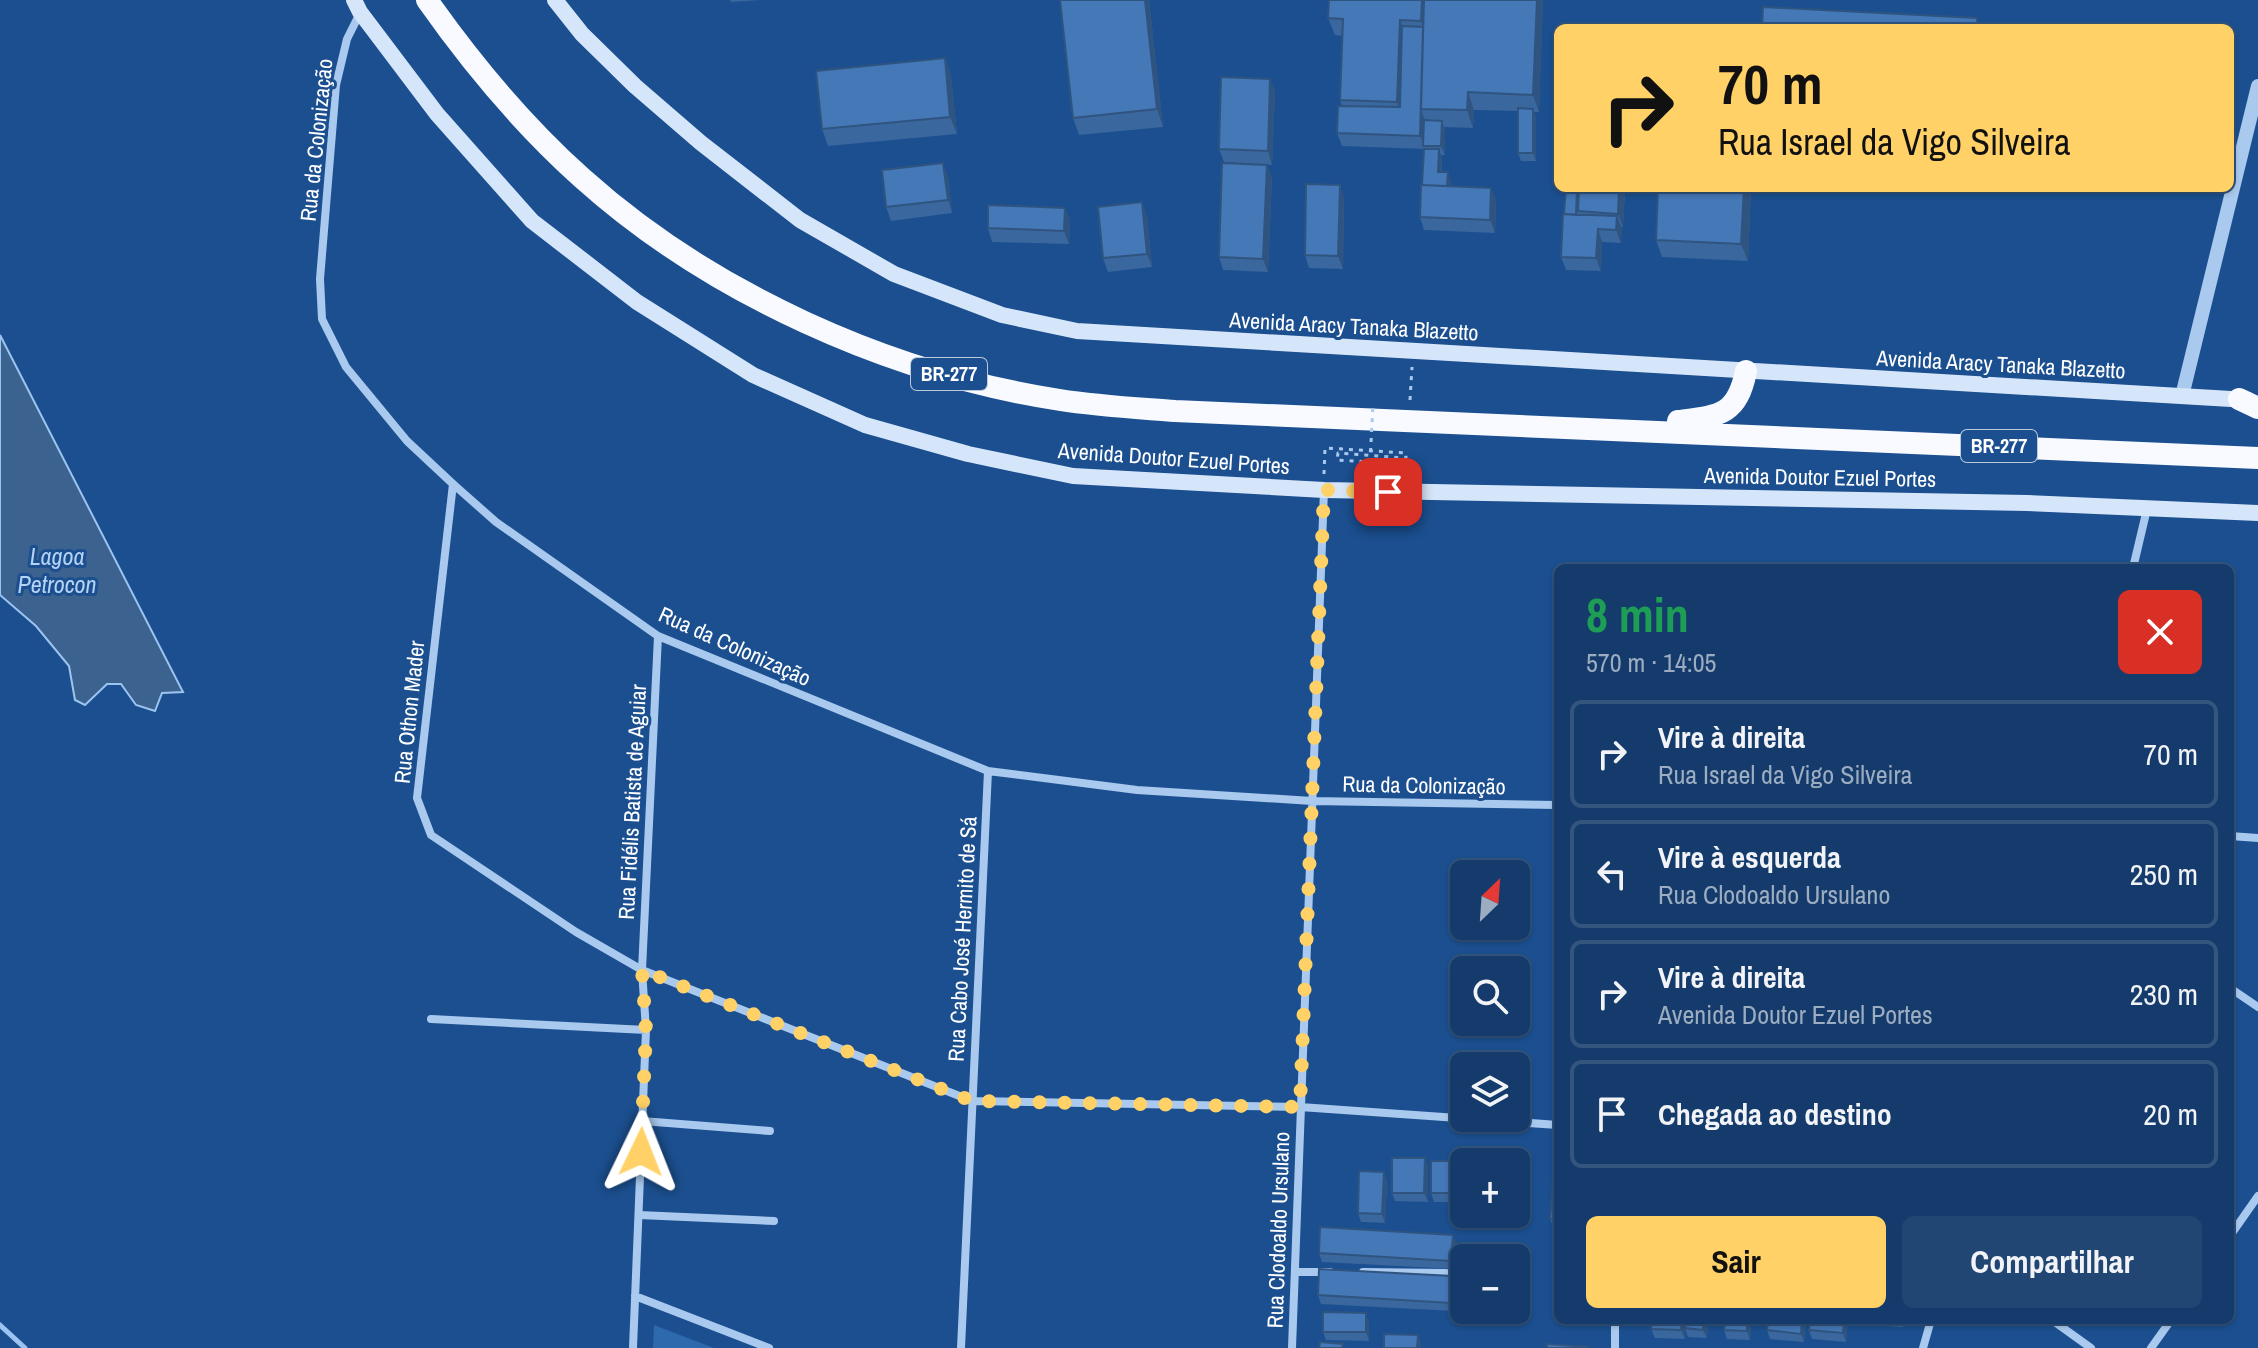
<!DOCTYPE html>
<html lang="pt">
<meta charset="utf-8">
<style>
:root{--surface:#143b6b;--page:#214673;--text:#f1f3f6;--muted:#9dadc1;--line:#33557e;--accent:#ffd166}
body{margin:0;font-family:"Archivo Narrow",sans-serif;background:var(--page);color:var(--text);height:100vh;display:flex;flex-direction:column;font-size:30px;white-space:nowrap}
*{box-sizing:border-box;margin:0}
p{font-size:26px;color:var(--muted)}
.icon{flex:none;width:44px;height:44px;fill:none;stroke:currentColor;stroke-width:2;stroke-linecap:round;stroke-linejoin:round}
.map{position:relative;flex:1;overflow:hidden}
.side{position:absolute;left:1554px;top:564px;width:680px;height:760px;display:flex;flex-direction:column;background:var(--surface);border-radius:12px;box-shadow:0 2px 6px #0004,0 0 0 2px var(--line)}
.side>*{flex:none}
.hud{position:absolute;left:1554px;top:24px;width:680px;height:168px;border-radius:12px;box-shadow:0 2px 6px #0004,0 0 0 2px var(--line);background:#ffd166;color:#111;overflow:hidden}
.needle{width:52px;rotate:25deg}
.controls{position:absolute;left:1450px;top:860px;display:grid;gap:16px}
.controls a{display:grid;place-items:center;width:80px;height:80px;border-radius:12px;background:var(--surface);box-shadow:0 2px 6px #0004,0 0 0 2px var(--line);font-size:40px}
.pin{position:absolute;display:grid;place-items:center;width:68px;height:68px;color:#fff;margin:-34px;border-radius:16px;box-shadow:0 4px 12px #0006}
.me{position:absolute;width:88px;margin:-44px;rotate:2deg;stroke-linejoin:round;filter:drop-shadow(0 0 6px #0008)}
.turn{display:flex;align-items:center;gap:28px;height:168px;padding:0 32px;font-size:36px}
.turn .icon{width:104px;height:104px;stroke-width:2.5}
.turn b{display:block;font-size:56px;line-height:68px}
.round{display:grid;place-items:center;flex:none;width:84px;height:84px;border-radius:12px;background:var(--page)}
.headline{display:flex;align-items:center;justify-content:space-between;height:136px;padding:0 32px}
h1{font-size:48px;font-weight:700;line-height:60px;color:#1e9e55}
.action{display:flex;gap:16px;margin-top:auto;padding:16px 32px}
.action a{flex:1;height:92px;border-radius:12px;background:var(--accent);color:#111;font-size:32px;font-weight:700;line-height:92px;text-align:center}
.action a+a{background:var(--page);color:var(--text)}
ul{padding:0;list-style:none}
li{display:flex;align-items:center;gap:24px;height:108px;margin:0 16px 12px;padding:0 16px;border:4px solid var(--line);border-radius:12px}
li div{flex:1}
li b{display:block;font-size:30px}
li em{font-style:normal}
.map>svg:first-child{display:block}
.green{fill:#2e69ad}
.water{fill:#3c6290;stroke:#9cc4f0;stroke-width:2}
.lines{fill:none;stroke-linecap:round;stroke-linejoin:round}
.stream{stroke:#9cc4f0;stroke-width:5}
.path{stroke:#a9c9ee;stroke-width:3;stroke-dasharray:4 6;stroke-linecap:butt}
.minor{stroke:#a9c9ee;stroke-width:8}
.tertiary{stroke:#a9c9ee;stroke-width:14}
.secondary{stroke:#d6e6fa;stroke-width:16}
.trunk{stroke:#f8faff;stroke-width:22}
.path-bridge{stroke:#a9c9ee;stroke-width:3;stroke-dasharray:4 6;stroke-linecap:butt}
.wall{fill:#3a679d}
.shaded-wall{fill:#305480}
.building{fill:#4478b7;stroke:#305480;stroke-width:2}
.route{stroke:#ffd166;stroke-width:14;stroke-dasharray:0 25.2}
.labels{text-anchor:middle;stroke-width:6;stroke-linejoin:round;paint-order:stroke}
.shield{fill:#1b4f8f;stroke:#bbcadd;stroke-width:2}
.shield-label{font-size:20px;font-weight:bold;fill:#fff}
.street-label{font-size:22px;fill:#fff;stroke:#1b4f8f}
.water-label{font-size:24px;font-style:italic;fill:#b5d3f5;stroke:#1b4f8f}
</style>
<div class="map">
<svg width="2258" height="1348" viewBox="0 0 2258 1348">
<rect width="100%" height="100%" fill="#1b4f8f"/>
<path class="green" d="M654 1325 714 1348H653Z"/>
<path class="water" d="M0 335 183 692 162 693 155 711 136 705 121 684H107L85 705 75 700 69 666 36 626 0 595Z"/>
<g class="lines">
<path class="stream" d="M0 1325 25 1348"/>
<path class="path" d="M1410 400 1412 367
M1324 474 1325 448 1406 453V458L1338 453 1337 460 1370 462"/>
<path class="minor" d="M360 13 347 39 336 85 320 279 322 319 346 367 407 441 453 484 496 522 658 636 988 771 1137 790 1312 801 1558 805
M453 484 417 798 431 835 576 932 642 970 972 1101 1300 1107 1558 1125
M2133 568 2147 509
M2230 836 2258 838
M2230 988 2258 1007
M431 1019 646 1030
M642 1121 770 1131
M639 1215 774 1221
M2230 1236 2258 1196
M1295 1272H1330
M1363 1272 1446 1273
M635 1296 769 1348
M2052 1320 2091 1348
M633 1348 646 1030 642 970 658 636
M961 1348 988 771
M1292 1348 1324 490
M1615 1348V1320
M1923 1348 1931 1320
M2151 1348 2171 1320"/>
<path class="tertiary" d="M2182 396 2258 86"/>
<path class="secondary" d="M354 0 360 12 437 114 532 221 637 302 753 375 865 425 968 454 1073 476 1324 490 2027 503 2258 513
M555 0 582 34 635 86 701 143 800 220 894 274 1002 315 1077 331 2248 400"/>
<path class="trunk" d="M427 0C472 64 524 126 582 178 710 293 890 374 1060 400 1098 406 1137 408 1175 411L2258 458
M2239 399 2258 408
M1678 421C1719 416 1737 416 1746 371"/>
<path class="path-bridge" d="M1370 462 1373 404"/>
</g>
<path class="wall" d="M730 0H761L731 2Z
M1060 0H1149L1163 127 1079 135 1073 118Z
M1329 0H1543L1539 112H1534L1536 117V161H1521L1518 153V111L1474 110 1473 128 1444 127 1445 130V155H1441L1442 158V172L1451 181 1450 186 1491 188 1496 201 1495 233 1424 230 1420 217 1424 149 1342 146 1337 133 1342 106 1340 100 1342 36 1335 35 1328 18Z
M945 58 951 76 957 134 828 146 822 129Z
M1270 79 1275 92 1272 165 1224 162 1219 149Z
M1267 165 1272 178 1268 272 1223 270 1219 257Z
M948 176 952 213 891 221 886 207Z
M1751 188 1748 261 1662 257 1656 240Z
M1625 190 1623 227H1621V243L1602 242 1601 271 1566 270 1561 257 1564 214Z
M1344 198 1343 269 1309 268 1305 255Z
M1065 208 1070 221 1069 244 992 242 988 228Z
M1147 216 1152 267 1108 272 1103 258Z
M1459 1155 1479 1156 1481 1162H1464V1201H1461L1458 1194V1202H1434L1431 1193V1161H1455L1458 1170V1181Z
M1558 1161V1228H1554L1550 1219 1553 1197 1552 1194Z
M1516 1165 1523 1174 1522 1198H1516Z
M1428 1167V1202L1395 1201 1392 1193Z
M1387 1181 1385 1223 1361 1222 1358 1213Z
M1456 1243 1455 1269 1322 1262 1319 1253Z
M1455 1285 1454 1311 1321 1304 1318 1295Z
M1652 1320H1685V1339L1655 1338 1651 1329Z
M1686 1320H1708L1707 1338 1688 1337 1685 1328Z
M1725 1320H1751L1750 1340 1727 1339 1724 1330Z
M1768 1320H1806L1804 1342 1770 1339 1767 1330Z
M1810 1320H1848L1846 1342 1812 1339 1809 1330Z
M1853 1320H1903V1327L1855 1324Z
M1369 1322V1341L1326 1340 1323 1332Z"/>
<path class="shaded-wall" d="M1145 0H1149L1163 127 1157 109Z
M1422 0H1429L1428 38 1421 21Z
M1537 0H1543L1539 112 1533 95Z
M1400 20 1407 38 1404 120 1397 102Z
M945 58 951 76 957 134 950 117Z
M1270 79 1275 92 1272 165 1268 151Z
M1468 92 1474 110 1473 128 1467 110Z
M1533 109 1536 117V161L1533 153Z
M1421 110 1426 123 1424 146 1420 136Z
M1442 121 1445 130V155L1441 146Z
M1439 149 1442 158 1441 181 1438 172Z
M943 163 948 176 952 213 948 200Z
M1267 165 1272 178 1268 272 1263 259Z
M1448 172 1451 181 1450 199 1447 190Z
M1340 185 1344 198 1343 269 1338 256Z
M1491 188 1496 201 1495 233 1490 220Z
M1619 188H1624L1625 190 1623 227 1618 214Z
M1744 188H1751L1748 261 1741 244Z
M1142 202 1147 216 1152 267 1147 254Z
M1065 208 1070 221 1069 244 1064 231Z
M1617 216 1622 229 1621 243 1616 230Z
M1598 229 1602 242 1601 271 1596 258Z
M1425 1158 1428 1167V1202L1424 1193Z
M1455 1161 1458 1170V1202L1455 1193Z
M1519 1165 1523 1174 1522 1198 1518 1189Z
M1384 1172 1387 1181 1385 1223 1382 1214Z
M1453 1235 1456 1243 1455 1269 1451 1261Z
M1452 1276 1455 1285 1454 1311 1451 1303Z
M1366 1313 1369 1322V1341L1366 1332Z
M1682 1320H1685V1339L1681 1330Z
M1704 1320H1708L1707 1338 1703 1330Z
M1747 1320H1751L1750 1340 1747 1331Z
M1802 1320H1806L1804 1342 1801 1334Z
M1844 1320H1848L1846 1342 1843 1333Z
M1418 1335 1421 1344V1348H1417Z"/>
<path class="building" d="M1060 0H1145L1157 109 1073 118Z
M1329 0H1422L1421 21 1400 20 1397 102 1340 100 1343 19 1328 18Z
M1424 0H1537L1533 95 1468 92 1467 110 1421 109Z
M1763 7 1977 18V28H1762Z
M1402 26 1423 27 1420 136 1337 133 1338 106 1400 107Z
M945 58 950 117 822 129 816 71Z
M1221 77 1270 79 1268 151 1219 149Z
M1518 108 1533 109V153H1518Z
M1424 120 1442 121 1441 146H1423Z
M1557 144H1558V174H1556Z
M1424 149H1439L1438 172H1448L1447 186 1422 185Z
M943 163 948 200 886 207 882 170Z
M1222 163 1267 165 1263 259 1219 257Z
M1306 184 1340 185 1338 256 1305 255Z
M1421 185 1491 188 1490 220 1420 217Z
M1566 188H1577L1576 215 1564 214Z
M1579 188H1619L1618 214 1578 211Z
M1658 188H1744L1741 244 1656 240Z
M1142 202 1147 254 1103 258 1098 207Z
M988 205 1065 208 1064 231 988 228Z
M1563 214 1617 216 1616 230 1598 229 1596 258 1561 257Z
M1459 1155 1479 1156V1162H1464V1192H1458Z
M1392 1158H1425L1424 1193H1392Z
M1554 1160 1558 1161V1194H1552Z
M1431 1161H1455V1193H1431Z
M1516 1165H1519L1518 1189H1516Z
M1359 1171 1384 1172 1382 1214 1358 1213Z
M1552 1197 1558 1198V1219H1550Z
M1320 1227 1453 1235 1451 1261 1319 1253Z
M1319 1269 1452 1276 1451 1303 1318 1295Z
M1323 1312 1366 1313V1332H1323Z
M1652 1320H1682L1681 1330 1651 1329Z
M1686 1320H1704L1703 1330 1685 1328Z
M1725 1320H1747V1331L1724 1330Z
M1768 1320H1802L1801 1334 1767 1330Z
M1810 1320H1844L1843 1333 1809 1330Z
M1384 1334 1418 1335 1417 1348H1384Z
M1320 1342 1343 1344 1342 1348H1319Z
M1547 1344 1588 1347V1348H1547Z"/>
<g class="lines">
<path class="route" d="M641 1152 646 1030 642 970 972 1101 1300 1107 1324 490 1388 492"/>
</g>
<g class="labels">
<g class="shield">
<rect x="911" y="358" width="76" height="32" rx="6"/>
<rect x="1961" y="430" width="76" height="32" rx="6"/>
</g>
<g class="shield-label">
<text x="949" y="381">BR-277</text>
<text x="1999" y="453">BR-277</text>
</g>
<g class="street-label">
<text transform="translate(316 140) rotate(-84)" y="8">Rua da Colonização</text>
<text transform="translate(1354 326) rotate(3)" y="8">Avenida Aracy Tanaka Blazetto</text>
<text transform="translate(2001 364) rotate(3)" y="8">Avenida Aracy Tanaka Blazetto</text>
<text transform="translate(1174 458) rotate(4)" y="8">Avenida Doutor Ezuel Portes</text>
<text transform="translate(1820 477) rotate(1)" y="8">Avenida Doutor Ezuel Portes</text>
<text transform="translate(735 646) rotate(24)" y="8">Rua da Colonização</text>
<text transform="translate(409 712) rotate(-84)" y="8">Rua Othon Mader</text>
<text transform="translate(1424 785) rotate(1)" y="8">Rua da Colonização</text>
<text transform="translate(632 802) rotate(-87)" y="8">Rua Fidélis Batista de Aguiar</text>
<text transform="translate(962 939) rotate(-87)" y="8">Rua Cabo José Hermito de Sá</text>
<text transform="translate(1278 1230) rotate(-88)" y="8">Rua Clodoaldo Ursulano</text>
</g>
<g class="water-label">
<text x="57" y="565">Lagoa<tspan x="57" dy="28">Petrocon</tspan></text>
</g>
</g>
</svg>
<div class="controls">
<a><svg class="needle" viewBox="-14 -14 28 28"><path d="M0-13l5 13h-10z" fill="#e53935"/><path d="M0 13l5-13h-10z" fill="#9dadc1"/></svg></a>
<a><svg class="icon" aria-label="search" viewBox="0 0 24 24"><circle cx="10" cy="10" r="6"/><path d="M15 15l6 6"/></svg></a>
<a><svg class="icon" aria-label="layers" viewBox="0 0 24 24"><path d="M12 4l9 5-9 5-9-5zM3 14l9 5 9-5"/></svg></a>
<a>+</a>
<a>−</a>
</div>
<div class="pin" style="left:1388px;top:492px;background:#d93025"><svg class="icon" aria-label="arrive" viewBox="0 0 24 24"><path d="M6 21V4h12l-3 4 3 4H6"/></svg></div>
<svg class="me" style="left:641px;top:1152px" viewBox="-20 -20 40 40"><path d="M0-17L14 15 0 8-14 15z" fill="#ffd166" stroke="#fff" stroke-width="4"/></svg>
<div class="hud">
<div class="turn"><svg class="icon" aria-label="right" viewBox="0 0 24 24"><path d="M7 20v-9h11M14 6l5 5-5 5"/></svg><div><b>70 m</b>Rua Israel da Vigo Silveira</div></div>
</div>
<section class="side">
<div class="headline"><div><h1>8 min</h1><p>570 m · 14:05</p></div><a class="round" style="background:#d93025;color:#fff"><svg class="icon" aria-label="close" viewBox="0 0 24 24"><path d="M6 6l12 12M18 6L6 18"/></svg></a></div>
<ul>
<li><svg class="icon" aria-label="right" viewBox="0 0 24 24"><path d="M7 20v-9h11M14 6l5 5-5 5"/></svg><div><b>Vire à direita</b><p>Rua Israel da Vigo Silveira</p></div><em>70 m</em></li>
<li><svg class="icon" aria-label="left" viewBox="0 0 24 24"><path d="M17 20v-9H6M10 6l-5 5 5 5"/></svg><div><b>Vire à esquerda</b><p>Rua Clodoaldo Ursulano</p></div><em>250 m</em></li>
<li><svg class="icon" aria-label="right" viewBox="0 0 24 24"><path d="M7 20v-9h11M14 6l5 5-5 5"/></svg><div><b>Vire à direita</b><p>Avenida Doutor Ezuel Portes</p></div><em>230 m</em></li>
<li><svg class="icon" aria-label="arrive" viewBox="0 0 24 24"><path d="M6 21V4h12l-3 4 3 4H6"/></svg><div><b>Chegada ao destino</b></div><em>20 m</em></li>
</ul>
<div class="action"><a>Sair</a><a>Compartilhar</a></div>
</section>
</div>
